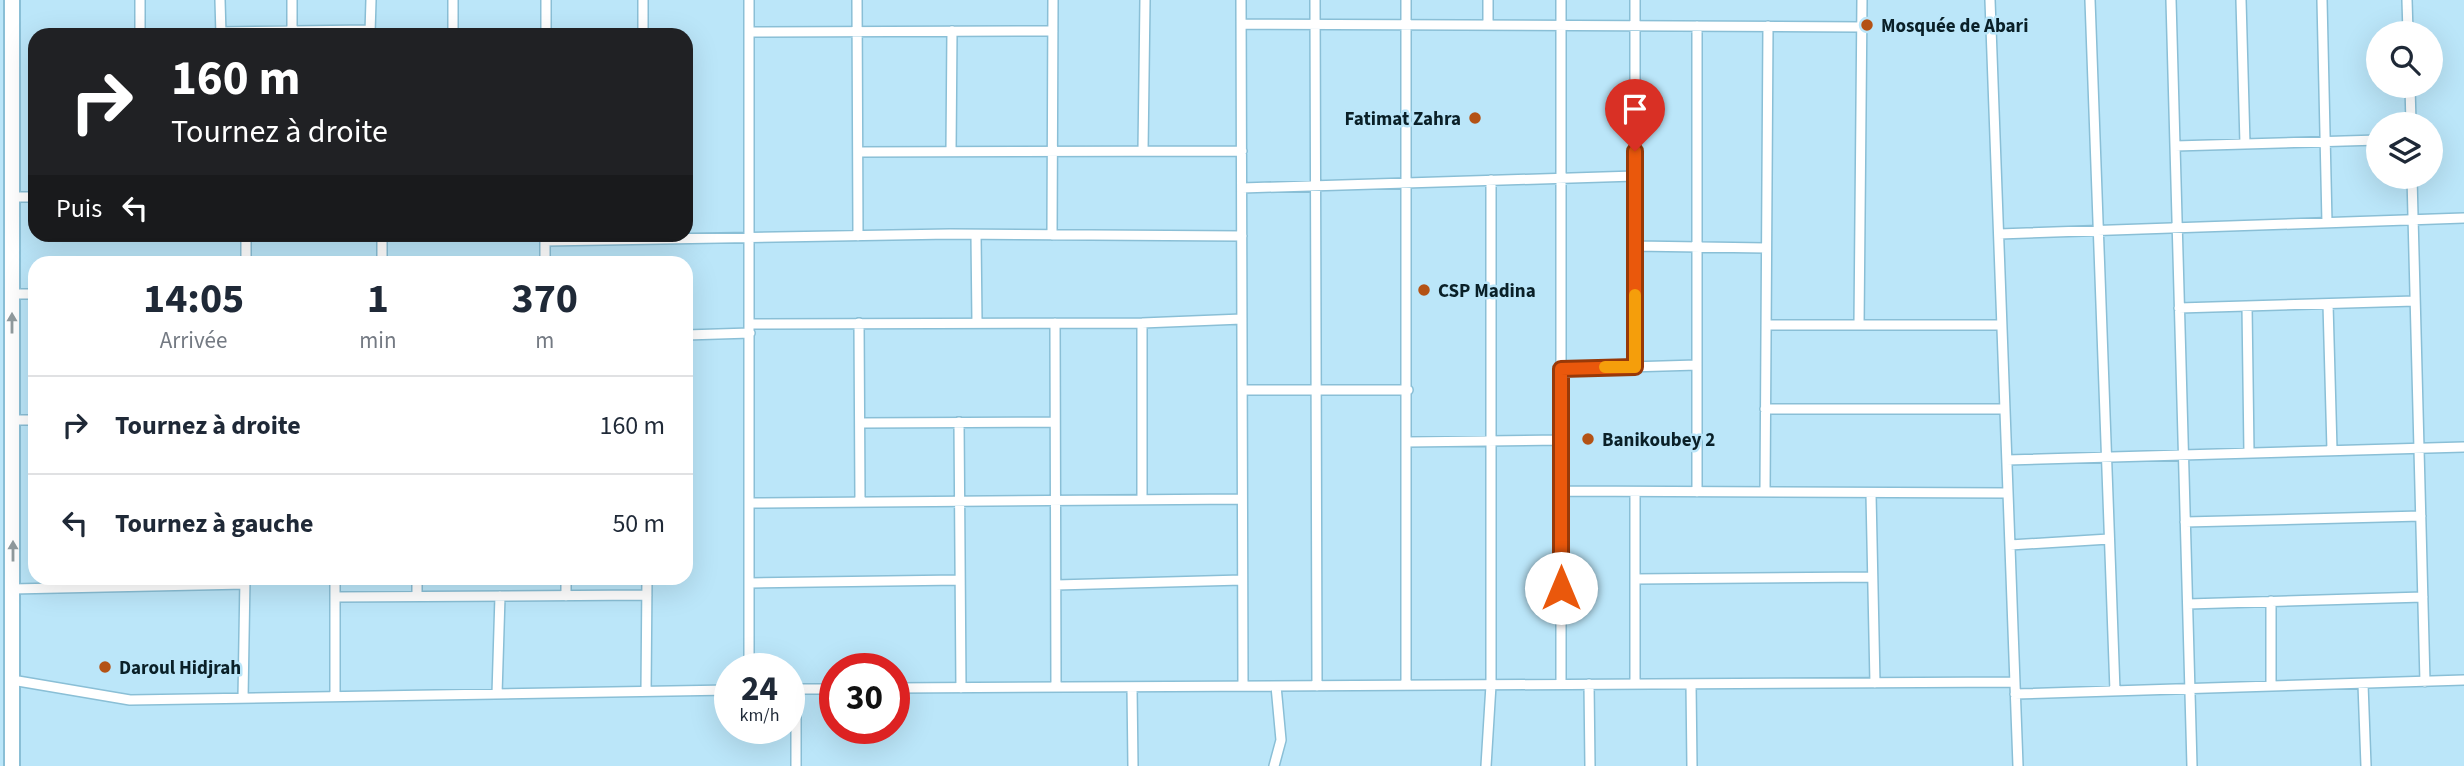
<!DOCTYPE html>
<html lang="fr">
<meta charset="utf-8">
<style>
:root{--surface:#fff;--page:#f2f2f3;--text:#1f2937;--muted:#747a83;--line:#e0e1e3}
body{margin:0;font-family:"Source Sans 3",sans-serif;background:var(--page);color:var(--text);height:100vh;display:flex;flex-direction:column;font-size:26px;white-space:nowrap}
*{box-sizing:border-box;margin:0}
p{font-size:23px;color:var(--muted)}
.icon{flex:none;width:38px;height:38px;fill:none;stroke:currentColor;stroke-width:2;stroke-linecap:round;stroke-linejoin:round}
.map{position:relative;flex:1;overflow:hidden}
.side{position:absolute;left:28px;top:256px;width:665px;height:329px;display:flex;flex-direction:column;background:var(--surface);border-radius:21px;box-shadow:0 7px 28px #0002}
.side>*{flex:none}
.hud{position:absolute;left:28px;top:28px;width:665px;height:214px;border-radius:21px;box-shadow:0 7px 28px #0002;background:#202124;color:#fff;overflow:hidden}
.tools{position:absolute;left:2366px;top:21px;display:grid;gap:14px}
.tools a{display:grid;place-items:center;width:77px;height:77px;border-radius:50%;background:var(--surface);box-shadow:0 7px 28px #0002;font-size:35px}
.speed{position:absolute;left:714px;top:653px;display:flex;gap:14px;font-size:35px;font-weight:700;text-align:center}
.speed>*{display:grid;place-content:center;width:91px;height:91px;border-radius:50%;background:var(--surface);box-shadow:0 7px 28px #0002;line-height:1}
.speed small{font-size:18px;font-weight:400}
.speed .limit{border:10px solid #d22;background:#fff;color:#111}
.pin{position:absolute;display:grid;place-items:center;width:60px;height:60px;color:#fff;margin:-72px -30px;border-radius:50% 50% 50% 0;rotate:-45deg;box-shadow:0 0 7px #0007}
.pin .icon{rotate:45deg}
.me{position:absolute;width:77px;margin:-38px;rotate:0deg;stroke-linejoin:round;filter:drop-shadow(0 0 5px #0008)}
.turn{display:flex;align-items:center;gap:24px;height:147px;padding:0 28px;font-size:32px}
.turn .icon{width:91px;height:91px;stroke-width:2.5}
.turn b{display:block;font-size:49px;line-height:60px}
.then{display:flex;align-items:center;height:66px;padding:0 28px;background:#0003;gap:14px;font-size:26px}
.eta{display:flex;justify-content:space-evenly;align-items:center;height:119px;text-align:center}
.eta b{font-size:42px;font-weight:700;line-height:49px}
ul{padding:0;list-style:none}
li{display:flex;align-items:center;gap:21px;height:98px;padding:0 28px;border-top:2px solid var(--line)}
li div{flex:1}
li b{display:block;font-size:26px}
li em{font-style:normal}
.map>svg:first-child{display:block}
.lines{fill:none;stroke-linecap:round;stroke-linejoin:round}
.minor-casing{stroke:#8abfd6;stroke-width:12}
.primary-casing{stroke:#8abfd6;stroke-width:18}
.minor{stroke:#fff;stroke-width:9}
.primary{stroke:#fff;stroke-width:14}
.oneway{fill:#919b9e}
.route-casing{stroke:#983908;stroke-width:18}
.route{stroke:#ea580c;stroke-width:12}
.slow{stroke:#f59e0b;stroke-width:12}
.poi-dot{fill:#b45215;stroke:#bbe6f9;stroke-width:2.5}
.labels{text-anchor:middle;stroke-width:5;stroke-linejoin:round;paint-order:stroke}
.poi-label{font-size:19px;font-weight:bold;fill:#0a2028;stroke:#bbe6f9;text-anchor:start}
</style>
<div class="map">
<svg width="2464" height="766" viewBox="0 0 2464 766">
<rect width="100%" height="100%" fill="#bbe6f9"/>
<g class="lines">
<defs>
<path id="minor" d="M140 0V35
M220 0 221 35
M453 0V35
M749 0V668
M857 0 858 236
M1241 0 1243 686
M1315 0 1317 686
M1990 0 2018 766
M2090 0 2115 691
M2171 0 2192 766
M2241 0 2245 144
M2322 0 2327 223
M2407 0 2408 33
M1242 24 1862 27
M1488 25V0
M1697 26V492
M292 31V0
M221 32 370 30
M749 32 1053 31
M370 33 371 0
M546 35V0
M643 35V0
M2410 86 2411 124
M2175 146 2378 140
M951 151 952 31
M1143 151 1145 0
M858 152 1242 151
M2412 177 2425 682
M1242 188 1635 176
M12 197H35
M1999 234 2464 218
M976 235 977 322
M1052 235 1053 0
M545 241 950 234 1242 236
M1635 246 1766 248
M246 262V234
M382 262V234
M545 262V234
M12 294H35
M2328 304 2332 450
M2247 306 2249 453
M2179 308 2415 301
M859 323 860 500
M1055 323 1056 687
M1142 323V499
M750 324 1142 323 1242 319
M1766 325H2002
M1859 325 1862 0
M686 335 750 333
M1635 367V0
M1561 369 1697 365
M1242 390H1408
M1765 409H2005
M13 420H35
M959 422 961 688
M860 423 1055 422
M1407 442 1561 440
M2007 460 2464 447
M1561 491 2008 493
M1765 492 1768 26
M1871 494 1875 683
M750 503 1242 499
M2185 522 2421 516
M2010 545 2109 539
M335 578V696
M417 578V596
M566 578V596
M1635 579 1872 577
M750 583 959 580
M1056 585 1242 580
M12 589 245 584
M335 597 647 595
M2271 601V686
M2188 604 2423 597
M12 680 130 700 730 690
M1561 684V0
M1589 684 1590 766
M1635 684V492
M1691 684 1692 766
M2363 684 2366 766
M1406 685V0
M1132 687 1133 766
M894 688 2015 682
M789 689H835
M796 689V766
M646 691 647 578
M497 694 500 596
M2015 694 2464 680
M243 698 245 578
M1274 766 1281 740 1276 686
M1486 766 1491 685V180"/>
<path id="primary" d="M12 766V0"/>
</defs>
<use href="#minor" class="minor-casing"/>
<use href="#primary" class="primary-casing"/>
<use href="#minor" class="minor"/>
<use href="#primary" class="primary"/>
</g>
<defs><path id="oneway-solid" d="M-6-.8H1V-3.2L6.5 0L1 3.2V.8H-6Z" transform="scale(1.75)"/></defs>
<g class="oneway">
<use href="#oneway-solid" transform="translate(12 323) rotate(-90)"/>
<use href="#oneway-solid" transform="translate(13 551) rotate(-90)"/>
</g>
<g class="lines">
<defs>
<path id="route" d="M1561 588V369L1635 367V151"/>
</defs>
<use href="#route" class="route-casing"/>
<use href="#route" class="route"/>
<path class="slow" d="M1605 367H1635V295"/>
</g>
<g class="poi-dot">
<circle cx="1867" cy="25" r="7"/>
<circle cx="1475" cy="118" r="7"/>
<circle cx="1424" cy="290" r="7"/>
<circle cx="1588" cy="439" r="7"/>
<circle cx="105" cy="667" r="7"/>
</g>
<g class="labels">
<g class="poi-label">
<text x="1881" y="32">Mosquée de Abari</text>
<text x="1461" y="125" text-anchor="end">Fatimat Zahra</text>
<text x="1438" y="297">CSP Madina</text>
<text x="1602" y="446">Banikoubey 2</text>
<text x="119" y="674">Daroul Hidjrah</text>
</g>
</g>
</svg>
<div class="tools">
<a><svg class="icon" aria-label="search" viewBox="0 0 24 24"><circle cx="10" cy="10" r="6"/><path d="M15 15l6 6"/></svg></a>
<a><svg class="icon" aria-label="layers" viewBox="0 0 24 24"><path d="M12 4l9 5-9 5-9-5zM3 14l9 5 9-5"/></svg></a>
</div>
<div class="speed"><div>24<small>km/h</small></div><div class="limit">30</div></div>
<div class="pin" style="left:1635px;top:151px;background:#d93025"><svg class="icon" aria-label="arrive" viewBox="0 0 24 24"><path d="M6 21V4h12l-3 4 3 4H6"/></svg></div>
<svg class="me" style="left:1561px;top:588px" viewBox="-20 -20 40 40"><circle r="19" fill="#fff"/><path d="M0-13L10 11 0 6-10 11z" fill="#ea580c"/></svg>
<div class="hud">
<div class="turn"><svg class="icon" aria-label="right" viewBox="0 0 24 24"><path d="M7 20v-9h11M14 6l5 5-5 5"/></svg><div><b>160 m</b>Tournez à droite</div></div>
<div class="then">Puis<svg class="icon" aria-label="left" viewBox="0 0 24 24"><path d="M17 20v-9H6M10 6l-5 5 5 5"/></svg></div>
</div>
<section class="side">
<div class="eta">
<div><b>14:05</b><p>Arrivée</p></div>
<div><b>1</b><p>min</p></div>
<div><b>370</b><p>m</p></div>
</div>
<ul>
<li><svg class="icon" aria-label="right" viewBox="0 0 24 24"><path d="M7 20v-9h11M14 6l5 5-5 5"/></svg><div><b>Tournez à droite</b></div><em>160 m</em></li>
<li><svg class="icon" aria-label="left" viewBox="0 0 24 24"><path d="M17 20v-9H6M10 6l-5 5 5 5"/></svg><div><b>Tournez à gauche</b></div><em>50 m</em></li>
</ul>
</section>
</div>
